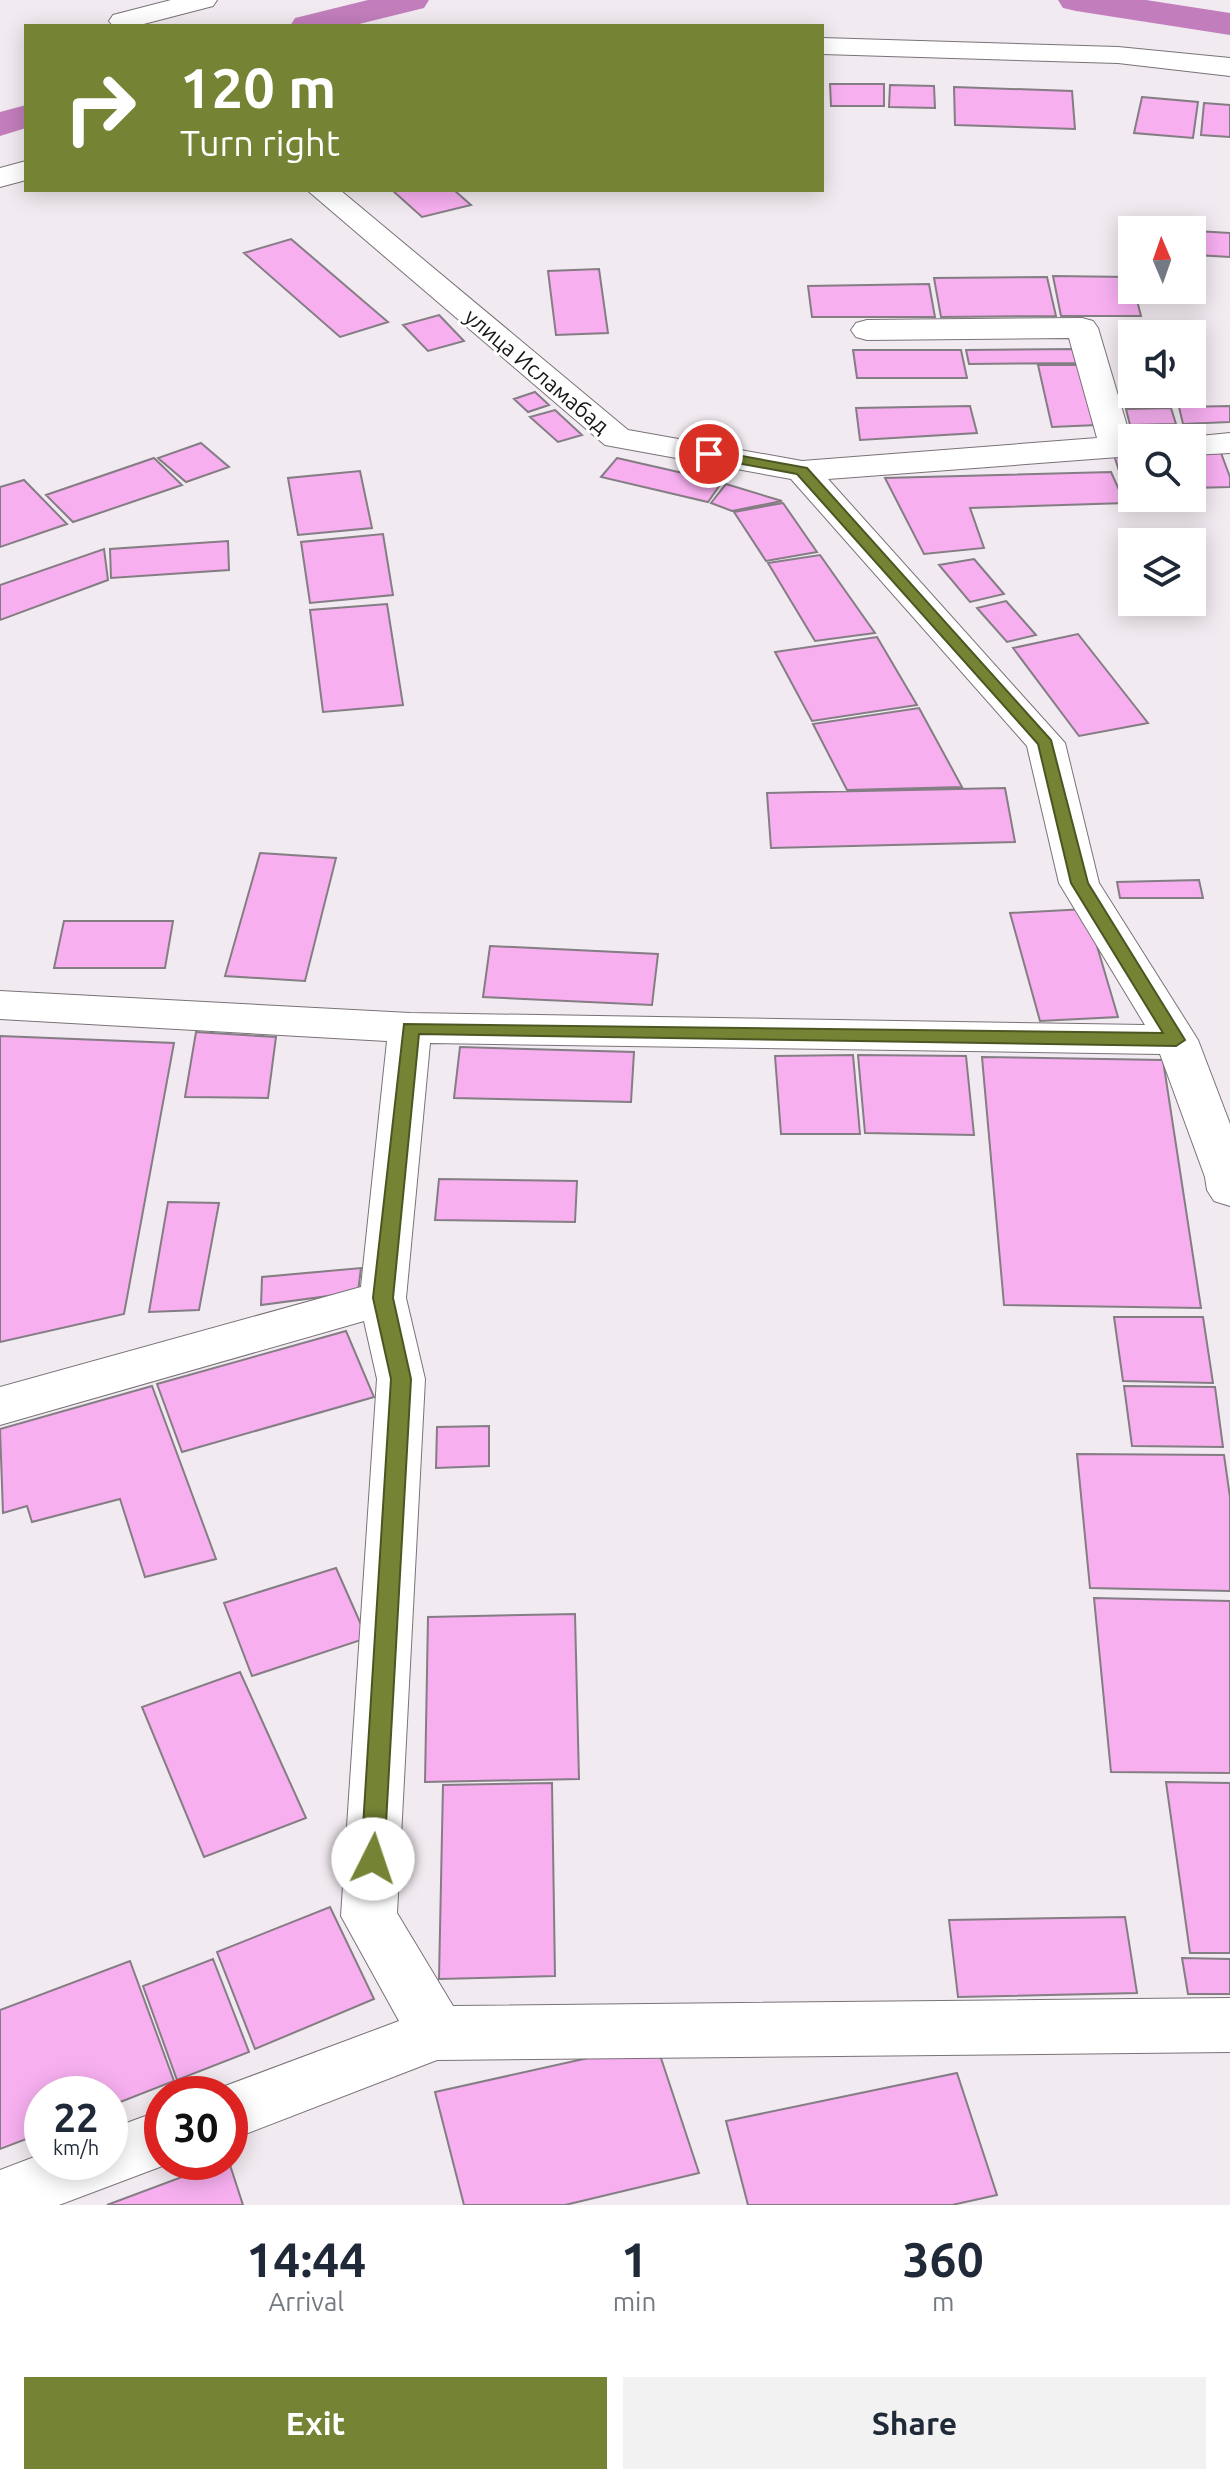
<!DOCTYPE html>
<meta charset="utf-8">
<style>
:root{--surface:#fff;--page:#f2f2f3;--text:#1f2937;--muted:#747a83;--accent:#748434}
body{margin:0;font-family:Ubuntu,sans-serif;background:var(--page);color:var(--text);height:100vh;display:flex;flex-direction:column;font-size:30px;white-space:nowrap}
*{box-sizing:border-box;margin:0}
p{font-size:26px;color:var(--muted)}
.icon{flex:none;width:44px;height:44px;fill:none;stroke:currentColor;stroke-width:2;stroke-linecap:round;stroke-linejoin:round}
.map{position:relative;height:2205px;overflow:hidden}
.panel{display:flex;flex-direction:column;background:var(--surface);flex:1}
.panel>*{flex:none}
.guide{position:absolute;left:24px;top:24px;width:800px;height:168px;border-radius:0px;box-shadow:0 4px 20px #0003;background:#748434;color:#fff;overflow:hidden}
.needle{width:52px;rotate:358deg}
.buttons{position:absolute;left:1118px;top:216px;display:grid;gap:16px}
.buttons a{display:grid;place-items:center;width:88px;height:88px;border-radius:0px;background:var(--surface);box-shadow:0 4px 20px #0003;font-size:40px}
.speed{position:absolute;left:24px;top:2076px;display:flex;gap:16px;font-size:40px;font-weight:700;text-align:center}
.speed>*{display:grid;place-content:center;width:104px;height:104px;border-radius:50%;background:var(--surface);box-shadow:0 4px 20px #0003;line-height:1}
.speed small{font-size:20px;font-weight:400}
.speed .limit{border:12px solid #d22;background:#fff;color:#111}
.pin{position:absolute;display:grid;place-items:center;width:68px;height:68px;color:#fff;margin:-34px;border:4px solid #fff;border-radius:50%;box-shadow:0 2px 8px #0007}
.me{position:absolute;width:88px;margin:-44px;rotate:4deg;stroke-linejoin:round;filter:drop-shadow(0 0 6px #0008)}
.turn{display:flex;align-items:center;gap:28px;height:168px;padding:0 24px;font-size:36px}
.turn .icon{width:104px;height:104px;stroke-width:2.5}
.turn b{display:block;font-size:56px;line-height:68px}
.eta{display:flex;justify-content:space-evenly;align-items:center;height:136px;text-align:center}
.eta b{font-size:48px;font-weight:700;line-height:56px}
.cta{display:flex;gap:16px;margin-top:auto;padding:16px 24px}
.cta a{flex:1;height:92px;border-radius:0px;background:var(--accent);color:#fff;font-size:32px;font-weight:700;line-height:92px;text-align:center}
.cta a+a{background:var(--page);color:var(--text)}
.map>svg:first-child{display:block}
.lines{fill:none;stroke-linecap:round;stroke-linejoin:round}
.canal{fill:#c27ebc;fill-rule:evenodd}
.building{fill:#f7aff0;stroke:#847d83;stroke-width:2}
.minor-casing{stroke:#797378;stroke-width:2}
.minor{fill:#fff;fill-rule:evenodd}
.route{fill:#748434;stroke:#4b5622;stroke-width:2}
.labels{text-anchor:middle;stroke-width:6;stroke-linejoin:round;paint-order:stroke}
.street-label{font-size:22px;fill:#181518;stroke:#fff}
</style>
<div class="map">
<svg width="1230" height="2205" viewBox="0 0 1230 2205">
<rect width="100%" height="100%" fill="#f1eaf0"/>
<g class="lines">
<path class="canal" d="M368 0H429L424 8 351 26H290L295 18Z
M1058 0H1146L1230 13V35L1076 11 1063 8Z
M26 105V128L0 136V112Z"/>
</g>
<path class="building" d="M830 84H884V106H831Z
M890 85 934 86 935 108 889 107Z
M954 87 1072 91 1075 129 955 125Z
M1142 97 1198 102 1193 138 1134 133Z
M1204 103 1230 105V137L1201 135Z
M392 190H454L471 205 422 217Z
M1196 231 1230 233V257L1196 255Z
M291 239 388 322 340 337 244 253Z
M599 269 608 333 556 335 548 271Z
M1053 276 1131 277 1141 316H1061Z
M1047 277 1056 316 941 317 934 278Z
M929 284 935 317H812L808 286Z
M439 315 464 341 428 351 403 325Z
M1079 349 1082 363 969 364 966 350Z
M853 350H961L967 378H857Z
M1038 365H1084L1097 425 1052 427Z
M535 392 549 405 528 412 514 399Z
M970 406 977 433 860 440 856 408Z
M1230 406V422L1183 424 1179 407Z
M1171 408 1176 424 1130 425 1126 409Z
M555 410 582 435 558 442 530 417Z
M201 443 229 467 186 482 158 458Z
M1192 453H1221L1230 477V487L1192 488Z
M1114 455H1132V490H1125Z
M154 458 182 485 73 522 46 495Z
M617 458 722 482 708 502 601 477Z
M360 471 372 528 298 535 288 478Z
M1111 472 1125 503 970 508 984 548 924 554 885 478Z
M24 480 67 524 0 547V487Z
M726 484 782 501 732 511 711 503Z
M783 503 817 552 766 561 734 512Z
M383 534 393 595 310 603 301 542Z
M228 541 229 570 111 578 110 549Z
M104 549 108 580 0 620V585Z
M820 555 875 633 815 641 768 563Z
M974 559 1004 594 970 602 939 565Z
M1006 601 1036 635 1007 642 977 608Z
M387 604 403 705 323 712 310 610Z
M1078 634 1148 723 1079 736 1013 648Z
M877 637 917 705 812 721 775 652Z
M919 708 962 787 847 790 813 724Z
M1005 788 1015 842 771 848 767 793Z
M260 853 336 858 305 981 225 976Z
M1199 880 1203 898H1120L1117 882Z
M1086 909 1118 1017 1040 1021 1010 913Z
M64 921H173L165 968H54Z
M490 946 658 954 652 1005 483 997Z
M196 1032 276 1037 268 1098 185 1097Z
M0 1036 174 1043 124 1314 0 1342Z
M460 1047 634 1052 631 1102 454 1098Z
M853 1055 860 1134H781L775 1056Z
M858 1055 966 1056 974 1135 865 1133Z
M982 1057 1163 1060 1201 1308 1004 1305Z
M439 1179 577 1181 575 1222 435 1220Z
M168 1202 219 1203 199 1310 149 1312Z
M361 1268 358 1292 261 1305 262 1277Z
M1114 1317H1203L1213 1383 1123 1381Z
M346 1331 374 1397 182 1452 157 1384Z
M152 1386 216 1559 145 1577 120 1499 32 1522 27 1506 3 1513 0 1429Z
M1124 1386 1215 1387 1223 1447 1132 1446Z
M489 1426V1466L436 1468 437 1427Z
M1077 1454 1224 1455 1230 1497V1591L1090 1588Z
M336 1568 367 1638 252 1676 224 1603Z
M1094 1598 1230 1601V1773L1111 1772Z
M575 1614 579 1779 425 1782 428 1617Z
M240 1672 306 1818 204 1857 142 1707Z
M1166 1782 1230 1783V1953H1190Z
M552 1783 555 1976 439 1979 443 1785Z
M330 1907 374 1999 255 2049 217 1952Z
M1125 1917 1137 1993 958 1997 949 1920Z
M1182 1958 1230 1959V1994H1188Z
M213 1959 249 2052 177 2080 143 1986Z
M130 1961 174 2081 110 2106V2094H42V2133L0 2149V2010Z
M656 2043 699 2173 565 2205H464L435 2092Z
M957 2073 997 2195 952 2205H748L726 2121Z
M222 2162H229L243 2205H107Z"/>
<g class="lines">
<defs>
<path id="minor" d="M171 0H217L213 6 136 26H113L109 21 113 15Z
M822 38 1118 47 1230 58V76L1118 63 822 54Z
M26 161V180L0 187V168Z
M307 190H340L628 430 802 461 1097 438 1069 338 867 340 856 337 851 330 856 323 867 320 1082 318 1093 321 1098 328 1130 436 1141 438H1132V456L828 479 1065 743 1099 883 1198 1040 1230 1124V1206L1214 1201 1207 1190 1205 1177 1160 1054 430 1043 406 1298 425 1379 397 1913 453 2006 1230 1998V2052L437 2060 230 2140V2094L209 2092 399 2021 341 1916 377 1379 364 1321 0 1425V1387L361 1287 387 1041 0 1019V991L410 1013 1145 1025 1059 883 1027 746 791 479 605 445Z
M1230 433V453L1192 455V438H1180Z
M162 2110V2162H173L59 2205H0V2170L42 2154V2162H110V2129Z"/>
</defs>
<use href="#minor" class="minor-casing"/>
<use href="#minor" class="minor"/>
</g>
<path class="route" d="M709 450 807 468 1051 740 1088 883 1185 1040 1176 1046 419 1034 393 1298 411 1379 384 1859 381 1866 373 1869 365 1866 361 1859 391 1379 373 1298 404 1024 1163 1033 1071 883 1038 744 797 474 704 457V451Z"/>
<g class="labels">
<g class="street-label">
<text transform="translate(537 371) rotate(40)" y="8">улица Исламабад</text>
</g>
</g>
</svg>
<div class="buttons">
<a><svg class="needle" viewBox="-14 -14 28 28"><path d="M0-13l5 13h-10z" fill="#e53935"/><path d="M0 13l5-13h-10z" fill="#747a83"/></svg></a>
<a><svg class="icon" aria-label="sound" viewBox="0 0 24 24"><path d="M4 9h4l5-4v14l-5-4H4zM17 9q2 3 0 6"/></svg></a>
<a><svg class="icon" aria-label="search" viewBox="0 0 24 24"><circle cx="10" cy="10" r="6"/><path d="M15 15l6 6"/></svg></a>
<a><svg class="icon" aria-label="layers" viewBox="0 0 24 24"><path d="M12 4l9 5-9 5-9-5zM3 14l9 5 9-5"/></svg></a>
</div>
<div class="speed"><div>22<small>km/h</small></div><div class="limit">30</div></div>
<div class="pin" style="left:709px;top:454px;background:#d93025"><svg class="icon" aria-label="arrive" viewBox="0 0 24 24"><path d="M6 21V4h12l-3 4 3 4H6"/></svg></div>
<svg class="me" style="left:373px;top:1859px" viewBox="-20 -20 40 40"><circle r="19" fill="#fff"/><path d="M0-13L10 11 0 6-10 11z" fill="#748434"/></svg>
<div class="guide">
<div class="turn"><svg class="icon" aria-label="right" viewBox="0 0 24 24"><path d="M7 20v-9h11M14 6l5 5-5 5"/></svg><div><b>120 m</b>Turn right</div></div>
</div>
</div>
<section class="panel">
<div class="eta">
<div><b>14:44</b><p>Arrival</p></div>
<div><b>1</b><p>min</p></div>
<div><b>360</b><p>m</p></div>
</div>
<div class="cta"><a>Exit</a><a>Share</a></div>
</section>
